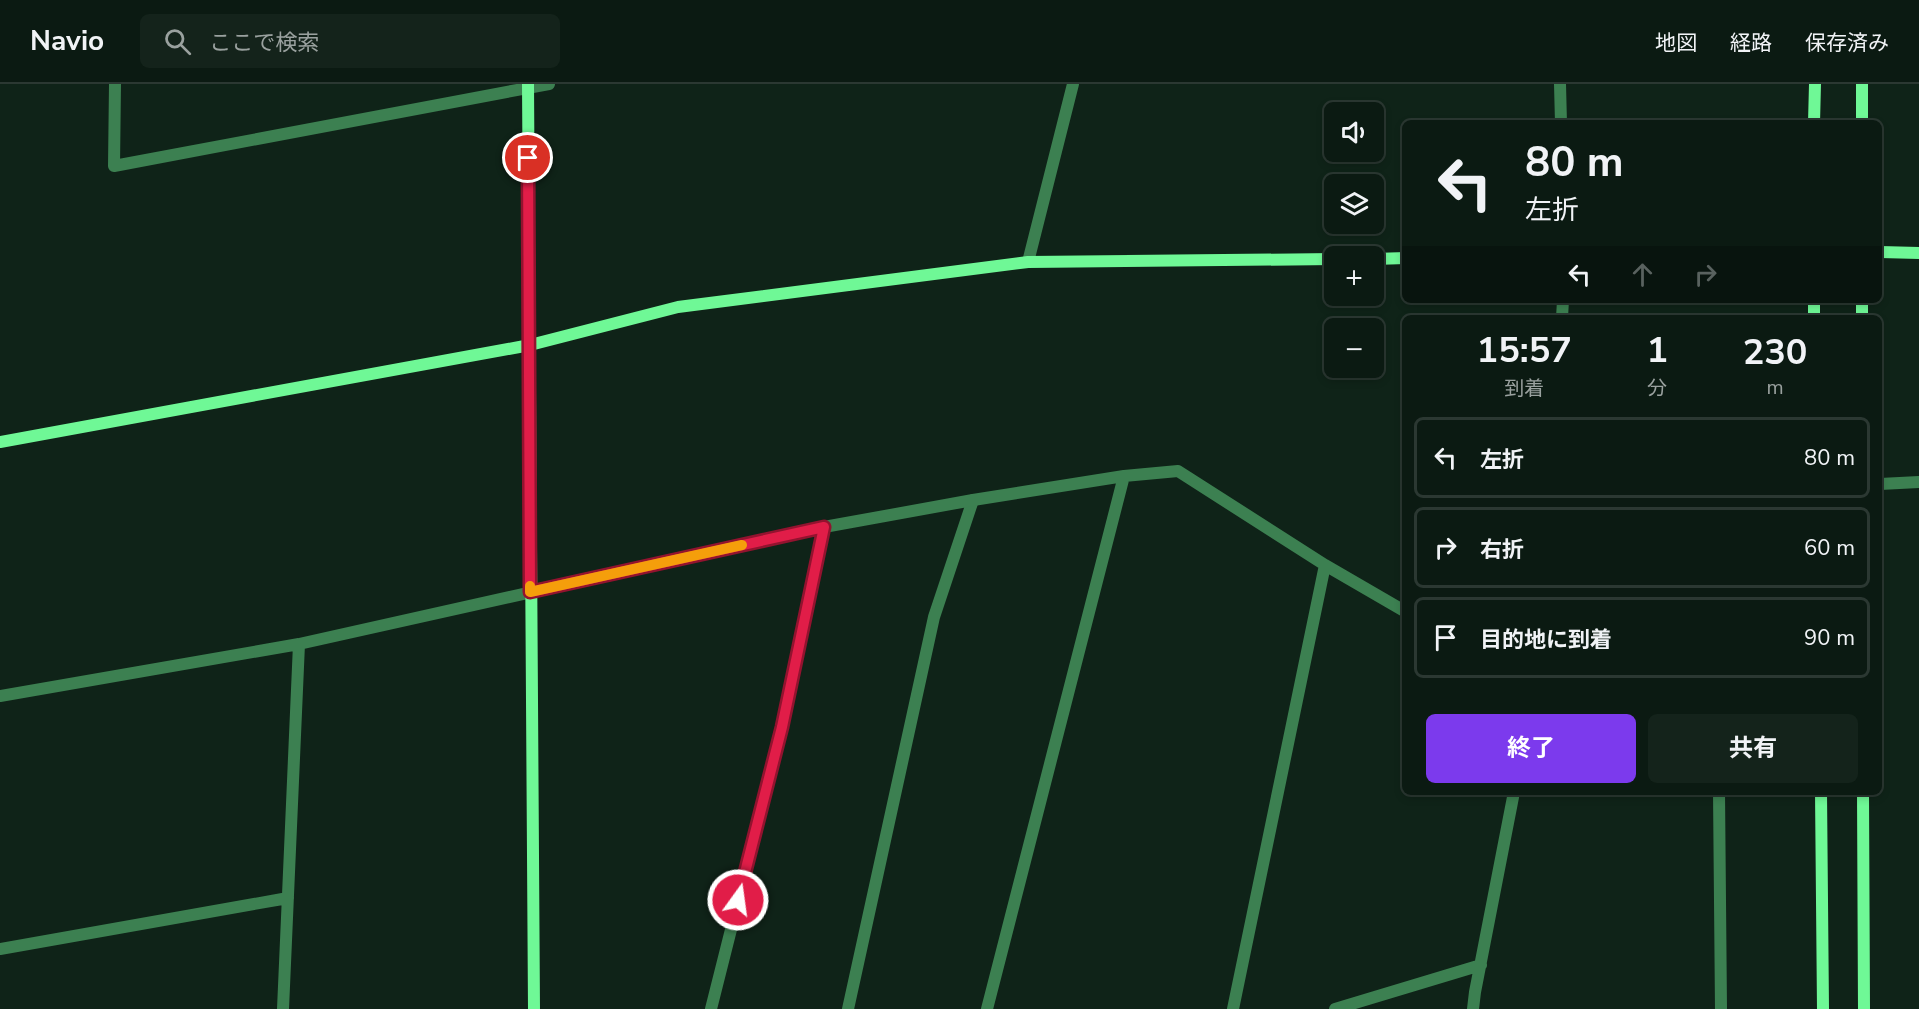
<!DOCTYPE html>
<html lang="ja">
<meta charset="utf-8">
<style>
:root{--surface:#0b1a12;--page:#14231b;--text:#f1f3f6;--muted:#9aa19f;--line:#2b3832;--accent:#7c3aed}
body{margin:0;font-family:"Nunito Sans","Noto Sans JP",sans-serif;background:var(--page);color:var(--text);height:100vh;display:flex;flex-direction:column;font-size:22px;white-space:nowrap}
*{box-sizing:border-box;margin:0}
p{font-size:20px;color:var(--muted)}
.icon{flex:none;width:33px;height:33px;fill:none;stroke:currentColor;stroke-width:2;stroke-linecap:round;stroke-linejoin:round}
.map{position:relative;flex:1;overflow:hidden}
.side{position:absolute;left:1402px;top:231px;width:480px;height:480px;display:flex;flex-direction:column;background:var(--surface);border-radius:9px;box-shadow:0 3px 9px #0003,0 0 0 2px var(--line)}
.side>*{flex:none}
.top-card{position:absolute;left:1402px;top:36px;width:480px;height:183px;border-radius:9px;box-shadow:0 3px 9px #0003,0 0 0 2px var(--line);background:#0b1a12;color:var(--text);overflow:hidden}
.buttons{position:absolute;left:1324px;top:18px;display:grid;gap:12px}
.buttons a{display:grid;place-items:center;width:60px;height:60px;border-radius:9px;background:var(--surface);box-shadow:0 3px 9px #0003,0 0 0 2px var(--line);font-size:30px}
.pin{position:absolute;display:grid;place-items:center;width:51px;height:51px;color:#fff;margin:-26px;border:3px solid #fff;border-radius:50%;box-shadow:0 2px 6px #0007}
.me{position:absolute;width:66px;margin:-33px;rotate:14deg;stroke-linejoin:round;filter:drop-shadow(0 0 4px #0008)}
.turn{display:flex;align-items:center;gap:21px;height:126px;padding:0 24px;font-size:27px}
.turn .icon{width:78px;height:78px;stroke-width:2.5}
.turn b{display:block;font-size:42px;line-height:51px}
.lanes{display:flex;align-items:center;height:57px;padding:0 24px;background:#0003;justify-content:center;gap:30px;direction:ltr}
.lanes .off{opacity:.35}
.eta{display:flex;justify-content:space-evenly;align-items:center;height:102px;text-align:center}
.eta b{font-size:36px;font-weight:700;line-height:42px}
.action{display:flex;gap:12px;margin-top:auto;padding:12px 24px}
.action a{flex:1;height:69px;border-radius:9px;background:var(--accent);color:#fff;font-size:24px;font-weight:700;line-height:69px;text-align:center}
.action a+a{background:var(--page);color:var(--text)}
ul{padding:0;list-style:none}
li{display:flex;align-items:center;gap:18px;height:81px;margin:0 12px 9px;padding:0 12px;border:3px solid var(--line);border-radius:9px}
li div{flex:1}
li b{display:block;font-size:22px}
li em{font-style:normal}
header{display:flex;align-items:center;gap:36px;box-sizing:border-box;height:84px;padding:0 30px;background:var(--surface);border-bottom:2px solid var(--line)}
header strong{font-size:28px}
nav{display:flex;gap:33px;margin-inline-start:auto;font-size:21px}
.search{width:420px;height:54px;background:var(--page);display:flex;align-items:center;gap:15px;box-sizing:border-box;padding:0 21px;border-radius:9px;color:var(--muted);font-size:22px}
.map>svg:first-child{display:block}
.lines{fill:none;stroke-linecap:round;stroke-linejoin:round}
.lane{stroke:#3c8051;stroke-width:12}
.street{stroke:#3c8051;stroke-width:12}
.secondary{stroke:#6ff896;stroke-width:12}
.route-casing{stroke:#92132f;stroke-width:15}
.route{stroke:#e11d48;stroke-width:10}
.slow{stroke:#f59e0b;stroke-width:10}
</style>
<header>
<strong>Navio</strong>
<div class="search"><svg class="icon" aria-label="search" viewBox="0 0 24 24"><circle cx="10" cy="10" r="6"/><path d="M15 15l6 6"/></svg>ここで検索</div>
<nav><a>地図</a><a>経路</a><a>保存済み</a></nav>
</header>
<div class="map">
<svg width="1919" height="925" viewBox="0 0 1919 925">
<rect width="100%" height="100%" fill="#0f2318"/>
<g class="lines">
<path class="lane" d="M848 925 934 533 973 416"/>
<path class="street" d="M115 0 114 82 549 0
M1560 0 1561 39
M1028 178 1073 0
M1562 234 1563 216
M1880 400 1919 398
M0 612 299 560 824 443 973 416 1124 392 1178 387 1325 481 1406 528
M1719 708 1721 925
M0 865 288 814
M283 925 299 560
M711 925 782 643 824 443
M987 925 1124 392
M1233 925 1325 481
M1335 925 1481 881
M1473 925 1475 908 1514 708"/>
<path class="secondary" d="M528 0 534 925
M1814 39 1815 0
M1862 39V0
M1880 168 1919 169
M1374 175 1406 174
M1814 216V234
M1862 216V234
M0 358 530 261 678 223 1028 178 1335 175
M1821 708 1823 925
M1863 708 1864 925"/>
</g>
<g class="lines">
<defs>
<path id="route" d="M528 74 530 508 824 443 782 643 738 816"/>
</defs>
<use href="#route" class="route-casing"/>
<use href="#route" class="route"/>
<path class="slow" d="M530 502V508L742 461"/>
</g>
</svg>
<div class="buttons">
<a><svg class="icon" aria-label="sound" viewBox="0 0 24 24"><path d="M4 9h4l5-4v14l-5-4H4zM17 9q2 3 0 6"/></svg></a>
<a><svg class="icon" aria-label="layers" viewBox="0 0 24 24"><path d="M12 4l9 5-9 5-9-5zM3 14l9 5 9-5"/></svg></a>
<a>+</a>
<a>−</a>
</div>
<div class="pin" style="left:528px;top:74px;background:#d93025"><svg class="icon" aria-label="arrive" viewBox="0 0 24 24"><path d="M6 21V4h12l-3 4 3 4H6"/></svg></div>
<svg class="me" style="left:738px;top:816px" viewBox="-20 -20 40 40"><circle r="17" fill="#e11d48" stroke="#fff" stroke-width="3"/><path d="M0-11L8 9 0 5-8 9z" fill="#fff"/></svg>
<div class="top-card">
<div class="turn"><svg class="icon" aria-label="left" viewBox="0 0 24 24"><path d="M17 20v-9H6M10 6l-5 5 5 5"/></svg><div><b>80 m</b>左折</div></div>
<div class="lanes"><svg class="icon" aria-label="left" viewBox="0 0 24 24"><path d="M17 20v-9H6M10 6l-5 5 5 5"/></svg><svg class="icon off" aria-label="ahead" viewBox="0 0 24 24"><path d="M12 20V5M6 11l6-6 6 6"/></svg><svg class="icon off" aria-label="right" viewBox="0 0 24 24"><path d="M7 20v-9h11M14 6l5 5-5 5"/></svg></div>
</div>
<section class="side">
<div class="eta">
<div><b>15:57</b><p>到着</p></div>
<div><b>1</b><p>分</p></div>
<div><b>230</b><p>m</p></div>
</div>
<ul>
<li><svg class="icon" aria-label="left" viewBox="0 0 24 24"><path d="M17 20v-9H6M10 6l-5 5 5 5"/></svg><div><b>左折</b></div><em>80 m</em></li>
<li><svg class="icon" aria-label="right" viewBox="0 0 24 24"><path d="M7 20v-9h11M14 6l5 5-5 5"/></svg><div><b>右折</b></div><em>60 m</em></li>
<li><svg class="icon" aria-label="arrive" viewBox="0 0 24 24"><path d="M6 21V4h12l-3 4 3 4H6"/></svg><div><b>目的地に到着</b></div><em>90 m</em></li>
</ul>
<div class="action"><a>終了</a><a>共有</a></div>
</section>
</div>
